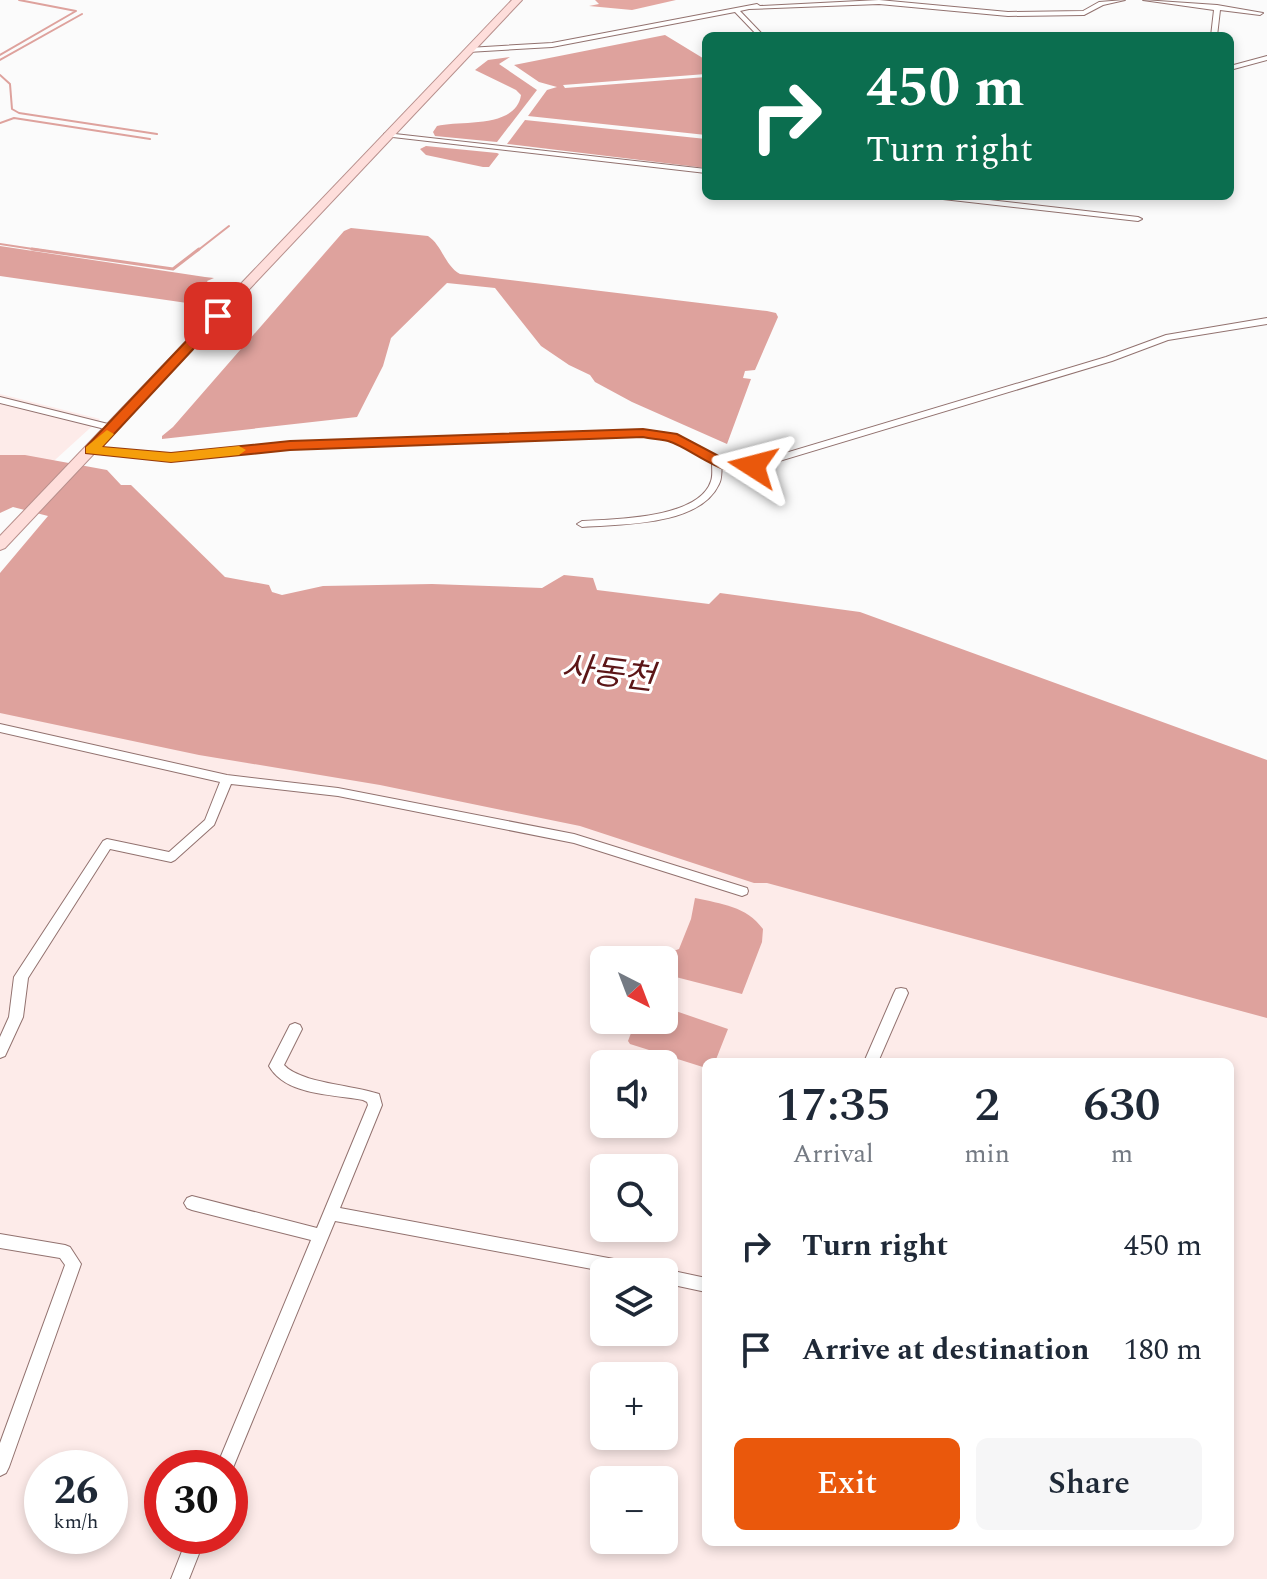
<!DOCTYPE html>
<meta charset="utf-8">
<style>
:root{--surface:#fff;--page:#f6f6f7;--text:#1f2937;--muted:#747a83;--accent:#ea580c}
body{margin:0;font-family:Spectral,"Noto Sans KR",serif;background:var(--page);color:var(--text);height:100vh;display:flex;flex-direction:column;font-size:30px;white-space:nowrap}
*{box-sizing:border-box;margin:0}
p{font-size:26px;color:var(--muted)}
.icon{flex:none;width:44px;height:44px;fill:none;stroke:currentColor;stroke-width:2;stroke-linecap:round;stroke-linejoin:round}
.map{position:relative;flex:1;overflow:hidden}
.side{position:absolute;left:702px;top:1058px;width:532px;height:488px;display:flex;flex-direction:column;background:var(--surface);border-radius:12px;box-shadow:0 4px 12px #0003}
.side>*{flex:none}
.hud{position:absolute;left:702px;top:32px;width:532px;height:168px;border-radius:12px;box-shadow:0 4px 12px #0003;background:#0b6e4f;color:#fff;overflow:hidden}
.needle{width:52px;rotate:138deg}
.fabs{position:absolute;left:590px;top:946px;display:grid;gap:16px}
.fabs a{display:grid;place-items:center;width:88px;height:88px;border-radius:12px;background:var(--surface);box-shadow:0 4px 12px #0003;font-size:40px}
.speed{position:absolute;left:24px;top:1450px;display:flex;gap:16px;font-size:40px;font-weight:700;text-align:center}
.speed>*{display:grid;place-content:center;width:104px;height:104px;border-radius:50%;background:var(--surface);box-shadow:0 4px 12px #0003;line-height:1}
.speed small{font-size:20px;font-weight:400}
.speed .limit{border:12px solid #d22;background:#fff;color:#111}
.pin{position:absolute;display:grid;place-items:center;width:68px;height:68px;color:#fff;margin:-34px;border-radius:16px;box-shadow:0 4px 12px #0006}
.me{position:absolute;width:88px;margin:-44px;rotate:279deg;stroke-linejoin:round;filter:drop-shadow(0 0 6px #0008)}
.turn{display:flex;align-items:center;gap:28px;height:168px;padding:0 32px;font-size:36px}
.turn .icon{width:104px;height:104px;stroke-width:2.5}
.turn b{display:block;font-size:56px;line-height:68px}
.eta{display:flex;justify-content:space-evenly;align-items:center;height:136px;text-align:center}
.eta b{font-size:48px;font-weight:600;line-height:56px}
.primary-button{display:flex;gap:16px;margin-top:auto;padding:16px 32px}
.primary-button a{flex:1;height:92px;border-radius:12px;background:var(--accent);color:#fff;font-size:32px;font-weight:600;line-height:92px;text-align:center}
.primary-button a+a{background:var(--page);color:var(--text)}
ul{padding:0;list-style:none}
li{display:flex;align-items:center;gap:24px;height:104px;padding:0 32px}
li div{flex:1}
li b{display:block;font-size:30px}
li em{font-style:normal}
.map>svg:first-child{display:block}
.built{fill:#fdebe9;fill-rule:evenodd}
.forest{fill:#e3a7a1}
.water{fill:#dea29d}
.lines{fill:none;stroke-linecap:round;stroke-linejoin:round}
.stream-far1{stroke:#dea29d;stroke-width:2}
.stream{stroke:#dea29d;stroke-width:3}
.street-casing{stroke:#92726f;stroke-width:2}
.primary-casing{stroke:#b78f8c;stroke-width:2}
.street{fill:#fff;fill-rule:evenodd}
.primary{fill:#fededb;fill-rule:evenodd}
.route{fill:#ea580c;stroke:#983908;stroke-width:2}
.slow{fill:#f59e0b}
.labels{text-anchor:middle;stroke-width:6;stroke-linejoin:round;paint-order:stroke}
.water-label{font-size:34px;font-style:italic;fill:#5c1617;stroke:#fff}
</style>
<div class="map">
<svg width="1267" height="1579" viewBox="0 0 1267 1579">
<rect width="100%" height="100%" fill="#fbfbfb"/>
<path class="built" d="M0 394 100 419 0 510Z
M0 669 1267 1010V1579H0ZM604 960H664V1020H604ZM706 1062H1230V1542H706ZM604 1064H664V1124H604ZM604 1168H664V1228H604ZM604 1272H664V1332H604ZM604 1376H664V1436H604ZM42 1468H110V1536H42ZM162 1468H230V1536H162ZM604 1480H664V1540H604Z"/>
<path class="forest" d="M595 0H676L632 10 589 6 599 4Z"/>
<path class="water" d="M665 35 706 60V74L563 85 565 88 706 77V135L528 116 547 90 557 87 539 82 514 65Z
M510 57 499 64 537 90 497 142 435 136 433 132 437 126C460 120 516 129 521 95L516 90 475 70 488 60Z
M525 120 706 139V168L507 144Z
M426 146 497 153 499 154 489 167H483L426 155 420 149Z
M351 228 428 236C442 245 445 266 460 274L767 311 776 313 778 317 755 370 745 371 743 378 751 379 727 444 632 402 595 382 590 375 569 365 541 346 495 288 447 283 391 338 383 366 357 417 162 439V436L173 427 344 231Z
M0 246 205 277 214 278 207 281 209 284 194 304 0 276Z
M0 455H25L107 470 121 485H131L225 577 269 585 272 592 282 595 323 586 432 584 542 588 564 575 593 578 597 590 709 604 720 593 860 612 1267 760V1018L767 883H754L580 826 380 785 199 755 0 713V573L48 516 13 507 0 513Z
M695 898C722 904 746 906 763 929L762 942 742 994 664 974 671 952 679 949 691 919Z
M664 1007 728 1029 715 1062H706V1068L630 1044 628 1041 636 1020H664Z"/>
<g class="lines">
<path class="stream-far1" d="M0 55 76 11 19 0
M0 60 82 14
M0 75 10 84 12 109 19 113 157 134
M0 123 14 118 150 139
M0 244 46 251
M197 251 229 226"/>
<path class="stream" d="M32 249 173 269 199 249"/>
<defs>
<path id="street" d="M879 0 1008 12 1083 11 1099 2 1125 0 1103 5 1084 15 1008 16 879 4 749 9 740 11 764 36H758L735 12 552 47 468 52 465 50 468 48 552 43 757 4 760 6Z
M1143 0 1217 5 1263 13 1260 15 1220 10 1217 36H1211L1214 10Z
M1267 56V60L1230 70V66Z
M386 133 706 169V173L384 136V134Z
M930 196H954L1138 217 1142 219 1138 221 934 198Z
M1267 318V324L1168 340 1112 361 756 468 734 470 722 466C721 472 722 479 719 484 700 526 622 524 582 527L577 524 582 521C614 519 699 519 711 481 713 476 712 468 712 462L670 439 643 436 290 449 171 461 91 453 86 450 91 447 171 455 290 443 643 430C653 432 665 432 675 435 706 446 715 465 752 463L1106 357 1166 335Z
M0 397 116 426 118 428 113 431 0 403Z
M0 724 227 775 338 788 574 834 747 888 748 891 747 894 742 896 574 843 338 796 231 784 214 825 175 860 171 862 110 849 28 978 23 1017 5 1056 0 1058V1037L9 1017 14 977 103 841 107 839 169 852 205 820 220 782 0 732Z
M901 988 906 989 908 993 878 1062H864L894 993 896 989Z
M295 1023 300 1025 302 1029 284 1065C300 1083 353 1085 379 1094L382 1105 340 1208 646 1265 652 1267 654 1272H608L335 1221 230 1475V1468H216L311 1240 192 1210 187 1208 184 1203 187 1198 192 1196 317 1228 368 1105 367 1102 363 1100C333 1094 286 1096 269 1066L290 1025Z
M0 1234 65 1245 70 1247 81 1264 9 1467 6 1473 0 1476V1443L65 1265 60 1258 0 1248Z
M664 1269 706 1278V1292L664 1283V1272H658Z
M188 1536H206L189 1579H171Z"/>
<path id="primary" d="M512 0H522L5 548 0 550V536Z"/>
</defs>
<use href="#street" class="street-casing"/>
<use href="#primary" class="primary-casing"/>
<use href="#street" class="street"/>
<use href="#primary" class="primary"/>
</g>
<path class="route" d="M218 312 222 313V318L102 447 171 453 290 441 643 429 677 434 728 461H753L761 466C732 488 695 449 668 441 660 439 651 439 643 437L290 450 171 462 86 453V447L213 313Z"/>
<path class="slow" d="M107 430 114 434 102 447 171 453 239 446 246 450 239 455 171 462 86 453V447Z"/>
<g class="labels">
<g class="water-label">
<text transform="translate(608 672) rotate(7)" y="12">사동천</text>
</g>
</g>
</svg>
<div class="fabs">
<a><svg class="needle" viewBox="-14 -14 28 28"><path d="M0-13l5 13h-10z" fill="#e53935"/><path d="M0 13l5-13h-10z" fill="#747a83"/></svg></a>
<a><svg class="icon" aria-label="sound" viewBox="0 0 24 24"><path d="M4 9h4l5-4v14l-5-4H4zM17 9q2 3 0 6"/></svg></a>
<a><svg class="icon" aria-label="search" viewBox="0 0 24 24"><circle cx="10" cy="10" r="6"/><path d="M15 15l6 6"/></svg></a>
<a><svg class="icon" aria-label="layers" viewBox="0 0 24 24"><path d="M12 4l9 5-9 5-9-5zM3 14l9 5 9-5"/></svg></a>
<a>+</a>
<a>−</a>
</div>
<div class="speed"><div>26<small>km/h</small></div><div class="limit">30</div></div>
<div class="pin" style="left:218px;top:316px;background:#d93025"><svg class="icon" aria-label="arrive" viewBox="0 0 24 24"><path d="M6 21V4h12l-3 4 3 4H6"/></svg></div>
<svg class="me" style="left:753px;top:466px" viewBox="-20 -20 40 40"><path d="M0-17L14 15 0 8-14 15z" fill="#ea580c" stroke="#fff" stroke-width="4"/></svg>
<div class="hud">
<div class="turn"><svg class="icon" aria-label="right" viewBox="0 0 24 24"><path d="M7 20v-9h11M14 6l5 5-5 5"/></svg><div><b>450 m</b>Turn right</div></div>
</div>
<section class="side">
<div class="eta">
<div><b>17:35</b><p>Arrival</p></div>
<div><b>2</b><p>min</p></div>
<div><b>630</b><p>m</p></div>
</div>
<ul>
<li><svg class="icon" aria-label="right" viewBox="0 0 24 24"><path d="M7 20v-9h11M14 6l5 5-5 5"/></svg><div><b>Turn right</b></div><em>450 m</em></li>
<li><svg class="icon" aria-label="arrive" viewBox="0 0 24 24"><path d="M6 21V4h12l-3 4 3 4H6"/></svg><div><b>Arrive at destination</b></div><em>180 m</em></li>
</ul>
<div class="primary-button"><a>Exit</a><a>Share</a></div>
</section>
</div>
